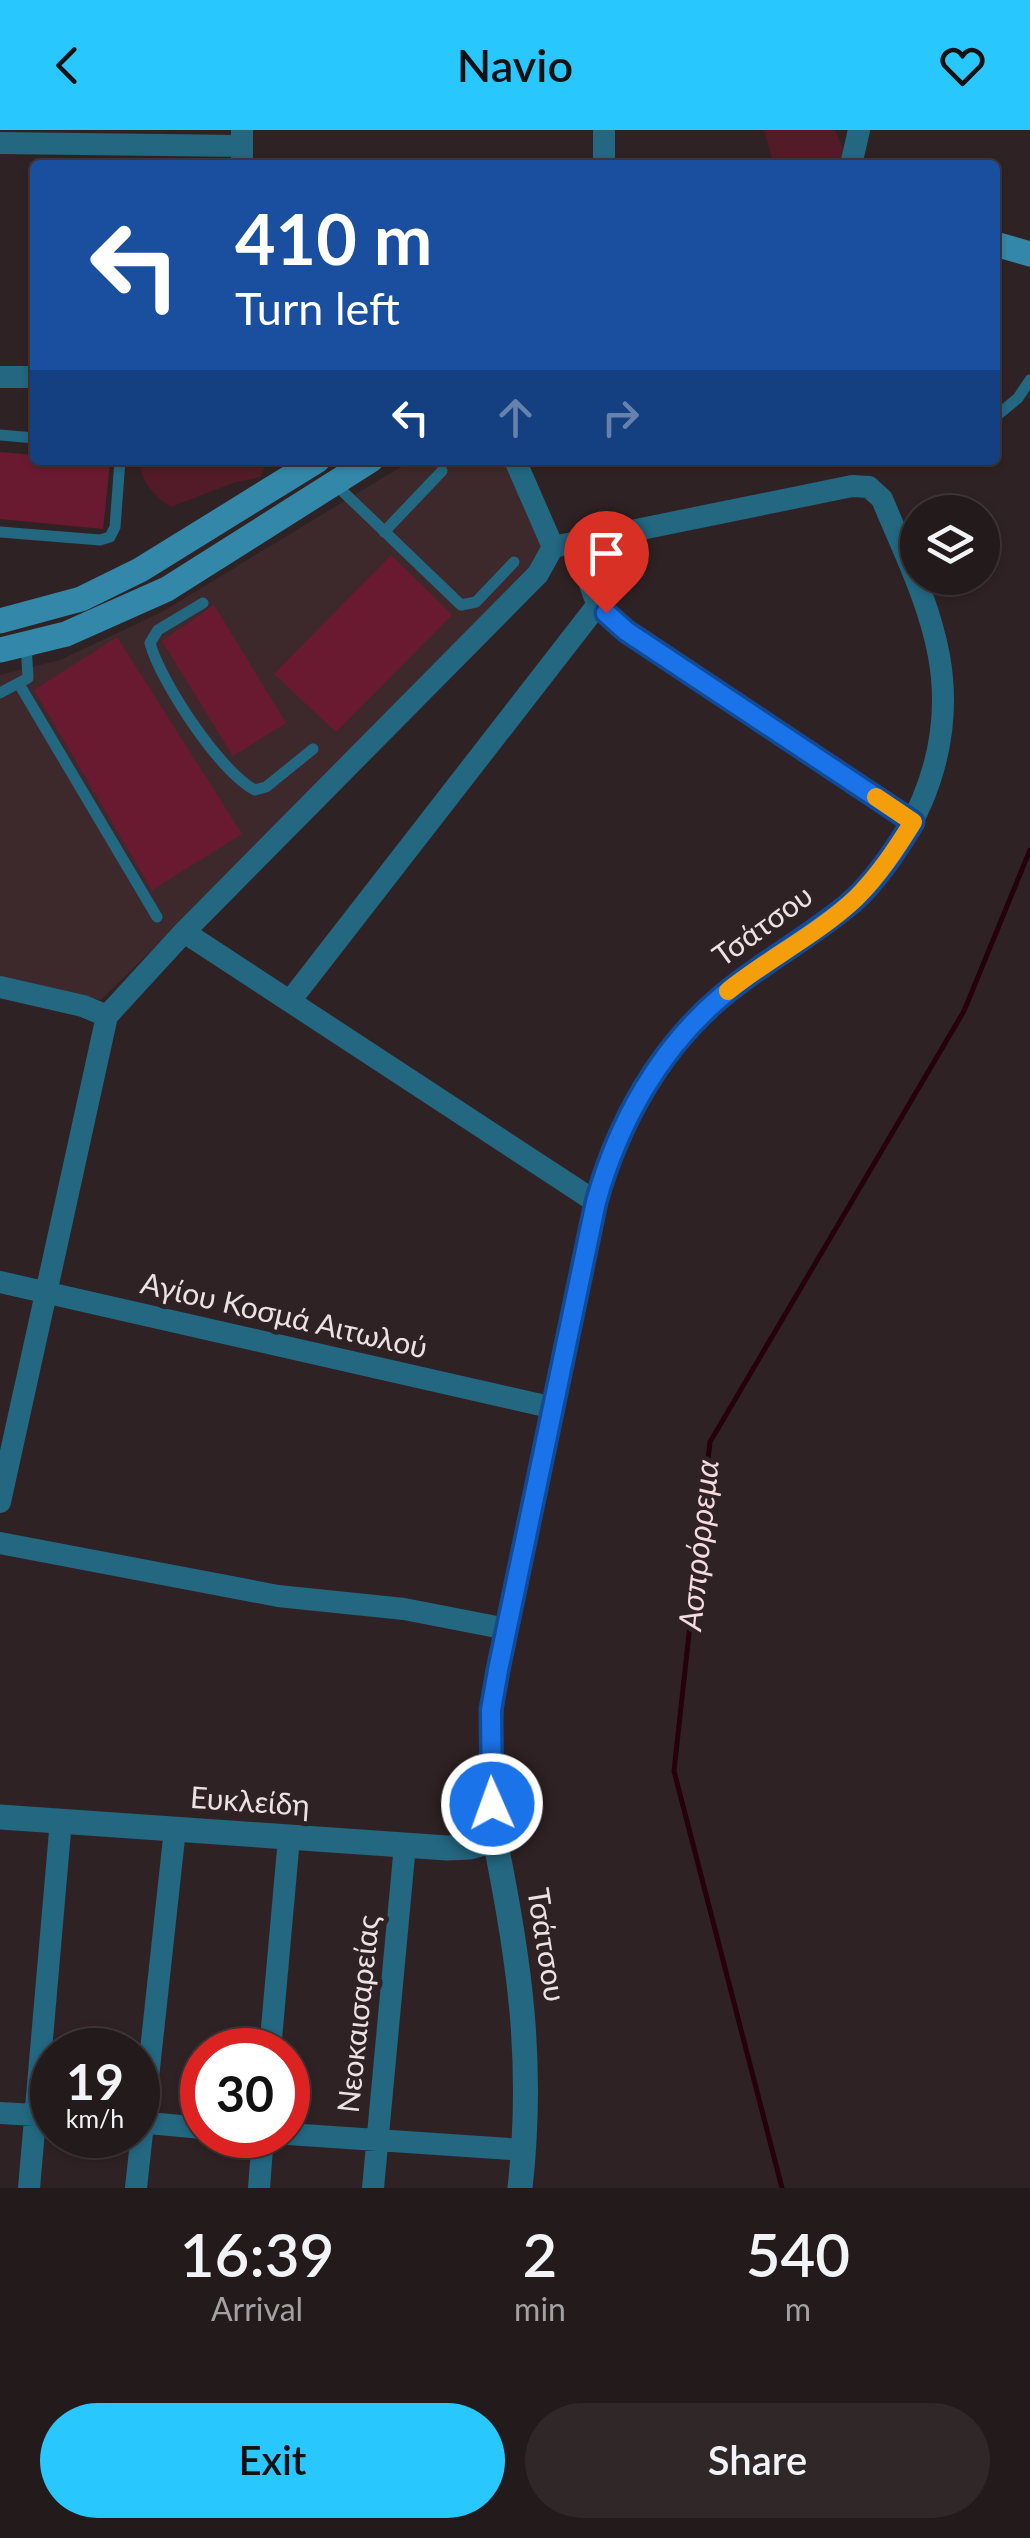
<!DOCTYPE html>
<meta charset="utf-8">
<style>
:root{--surface:#231a1b;--page:#2f2728;--text:#f1f3f6;--muted:#a3a1a3;--line:#40383a;--accent:#28c8ff}
body{margin:0;font-family:Lato,sans-serif;background:var(--page);color:var(--text);height:100vh;display:flex;flex-direction:column;font-size:38px;white-space:nowrap}
*{box-sizing:border-box;margin:0}
p{font-size:32px;color:var(--muted)}
.icon{flex:none;width:55px;height:55px;fill:none;stroke:currentColor;stroke-width:2;stroke-linecap:round;stroke-linejoin:round}
.map{position:relative;height:2058px;overflow:hidden}
.details{display:flex;flex-direction:column;background:var(--surface);flex:1}
.details>*{flex:none}
.banner{position:absolute;left:30px;top:30px;width:970px;height:305px;border-radius:10px;box-shadow:0 2px 8px #0004,0 0 0 2px var(--line);background:#1a4fa0;color:#fff;overflow:hidden}
.controls{position:absolute;left:900px;top:365px;display:grid;gap:20px}
.controls a{display:grid;place-items:center;width:100px;height:100px;border-radius:50%;background:var(--surface);box-shadow:0 2px 8px #0004,0 0 0 2px var(--line);font-size:50px}
.speed{position:absolute;left:30px;top:1898px;display:flex;gap:20px;font-size:50px;font-weight:700;text-align:center}
.speed>*{display:grid;place-content:center;width:130px;height:130px;border-radius:50%;background:var(--surface);box-shadow:0 2px 8px #0004,0 0 0 2px var(--line);line-height:1}
.speed small{font-size:25px;font-weight:400}
.speed .limit{border:15px solid #d22;background:#fff;color:#111}
.pin{position:absolute;display:grid;place-items:center;width:85px;height:85px;color:#fff;margin:-102px -42px;border-radius:50% 50% 50% 0;rotate:-45deg;box-shadow:0 0 10px #0007}
.pin .icon{rotate:45deg}
.me{position:absolute;width:110px;margin:-55px;rotate:358deg;stroke-linejoin:round;filter:drop-shadow(0 0 8px #0008)}
.turn{display:flex;align-items:center;gap:35px;height:210px;padding:0 40px;font-size:45px}
.turn .icon{width:130px;height:130px;stroke-width:2.5}
.turn b{display:block;font-size:70px;line-height:85px}
.lanes{display:flex;align-items:center;height:95px;padding:0 40px;background:#0003;justify-content:center;gap:50px;direction:ltr}
.lanes .off{opacity:.35}
.eta{display:flex;justify-content:space-evenly;align-items:center;height:170px;text-align:center}
.eta b{font-size:60px;font-weight:600;line-height:70px}
.primary-button{display:flex;gap:20px;margin-top:auto;padding:20px 40px}
.primary-button a{flex:1;height:115px;border-radius:60px;background:var(--accent);color:#111;font-size:40px;font-weight:600;line-height:115px;text-align:center}
.primary-button a+a{background:var(--page);color:var(--text)}
header{display:flex;justify-content:space-between;align-items:center;height:130px;padding:0 40px;background:var(--accent);color:#111;font-size:45px;font-weight:600}
.map>svg:first-child{display:block}
.built{fill:#3d292c}
.green{fill:#531b28}
.lines{fill:none;stroke-linecap:round;stroke-linejoin:round}
.stream{stroke:#26000a;stroke-width:5}
.building{fill:#6a1a30}
.service{stroke:#236781;stroke-width:11}
.minor{stroke:#236781;stroke-width:22}
.tertiary{stroke:#236781;stroke-width:25}
.secondary{stroke:#3388a9;stroke-width:25}
.route-casing{stroke:#114b97;stroke-width:25}
.route{stroke:#1a73e8;stroke-width:18}
.slow{stroke:#f59e0b;stroke-width:18}
.labels{text-anchor:middle;stroke-width:10;stroke-linejoin:round;paint-order:stroke}
.street-label{font-size:30px;fill:#ebe2e3;stroke:#2f2224}
.water-label{font-size:32px;font-style:italic;fill:#f5dbdf;stroke:#2f2224}
</style>
<header><svg class="icon" aria-label="back" viewBox="0 0 24 24"><path d="M15 5l-7 7 7 7"/></svg>Navio<svg class="icon" aria-label="heart" viewBox="0 0 24 24"><path d="M12 20l-8-8c-3-5 5-10 8-4 3-6 11-1 8 4z"/></svg></header>
<div class="map">
<svg width="1030" height="2058" viewBox="0 0 1030 2058">
<rect width="100%" height="100%" fill="#2f2224"/>
<path class="built" d="M412 330H505L546 426 512 463 101 870 0 847V545L60 530 162 482Z"/>
<path class="green" d="M764 0H835L843 18 842 35H774Z
M140 330H269L260 347 233 353 171 377C154 366 140 351 140 330Z"/>
<g class="lines">
<path class="stream" d="M782 2058 674 1641 710 1312 964 881 1030 720"/>
</g>
<path class="building" d="M0 322 35 325V330L110 333 103 399 0 389Z
M391 425 452 485 336 602 274 544Z
M214 475 286 593 233 626 162 511Z
M117 507 242 704 152 760 34 560Z"/>
<g class="lines">
<path class="service" d="M995 287 1018 268 1030 250
M0 305 35 308
M335 354 461 475 476 472 514 432
M0 402 100 410 110 407 115 397 120 330
M384 402 442 341
M203 473 158 500 150 513C160 551 220 642 255 660L266 657 313 619
M19 554 157 787
M0 563 28 548 26 514"/>
<path class="minor" d="M242 0V35
M604 0V35
M0 13 241 16
M851 35 859 0
M0 247H35
M575 413 595 468 613 491 913 692
M184 802 596 1072
M0 857 83 876 107 886
M290 871 599 473
M0 1152 554 1278
M0 1372 107 886 184 802 538 444 553 417
M0 1413 278 1466 404 1479 507 1499
M495 1710C491 1653 488 1597 497 1540L596 1072C616 1001 651 935 704 883 742 845 790 820 832 787 911 726 957 626 939 526 929 471 903 420 882 369L869 357 852 356 553 417 515 330
M270 1920 289 1708
M0 1983 52 1986
M138 1992 202 1998
M288 2004 524 2020
M29 2058 61 1690
M136 2058 175 1699
M259 2058 263 2005
M373 2058 405 1715"/>
<path class="tertiary" d="M0 1687 447 1718 470 1717 495 1710C520 1832 534 1934 520 2058"/>
<path class="secondary" d="M995 114 1030 124
M0 491 81 469 140 440 318 330
M0 520 66 504 167 459 371 330"/>
</g>
<g class="lines">
<defs>
<path id="route" d="M492 1674 491 1580 498 1540 596 1072C618 993 659 919 722 866 764 831 812 806 853 771 877 749 896 720 913 692L626 501 606 483"/>
</defs>
<use href="#route" class="route-casing"/>
<use href="#route" class="route"/>
<path class="slow" d="M728 861C769 828 818 804 856 768 879 745 896 719 913 692L876 667"/>
</g>
<g class="labels">
<g class="street-label">
<text transform="translate(763 796) rotate(-36)" y="10">Τσάτσου</text>
<text transform="translate(284 1186) rotate(13)" y="10">Αγίου Κοσμά Αιτωλού</text>
<text transform="translate(250 1672) rotate(4)" y="10">Ευκλείδη</text>
<text transform="translate(546 1815) rotate(81)" y="10">Τσάτσου</text>
<text transform="translate(359 1884) rotate(-84)" y="10">Νεοκαισαρείας</text>
</g>
<g class="water-label">
<text transform="translate(699 1415) rotate(-84)" y="11">Ασπρόρρεμα</text>
</g>
</g>
</svg>
<div class="controls">
<a><svg class="icon" aria-label="layers" viewBox="0 0 24 24"><path d="M12 4l9 5-9 5-9-5zM3 14l9 5 9-5"/></svg></a>
</div>
<div class="speed"><div>19<small>km/h</small></div><div class="limit">30</div></div>
<div class="pin" style="left:606px;top:483px;background:#d93025"><svg class="icon" aria-label="arrive" viewBox="0 0 24 24"><path d="M6 21V4h12l-3 4 3 4H6"/></svg></div>
<svg class="me" style="left:492px;top:1674px" viewBox="-20 -20 40 40"><circle r="17" fill="#1a73e8" stroke="#fff" stroke-width="3"/><path d="M0-11L8 9 0 5-8 9z" fill="#fff"/></svg>
<div class="banner">
<div class="turn"><svg class="icon" aria-label="left" viewBox="0 0 24 24"><path d="M17 20v-9H6M10 6l-5 5 5 5"/></svg><div><b>410 m</b>Turn left</div></div>
<div class="lanes"><svg class="icon" aria-label="left" viewBox="0 0 24 24"><path d="M17 20v-9H6M10 6l-5 5 5 5"/></svg><svg class="icon off" aria-label="ahead" viewBox="0 0 24 24"><path d="M12 20V5M6 11l6-6 6 6"/></svg><svg class="icon off" aria-label="right" viewBox="0 0 24 24"><path d="M7 20v-9h11M14 6l5 5-5 5"/></svg></div>
</div>
</div>
<section class="details">
<div class="eta">
<div><b>16:39</b><p>Arrival</p></div>
<div><b>2</b><p>min</p></div>
<div><b>540</b><p>m</p></div>
</div>
<div class="primary-button"><a>Exit</a><a>Share</a></div>
</section>
